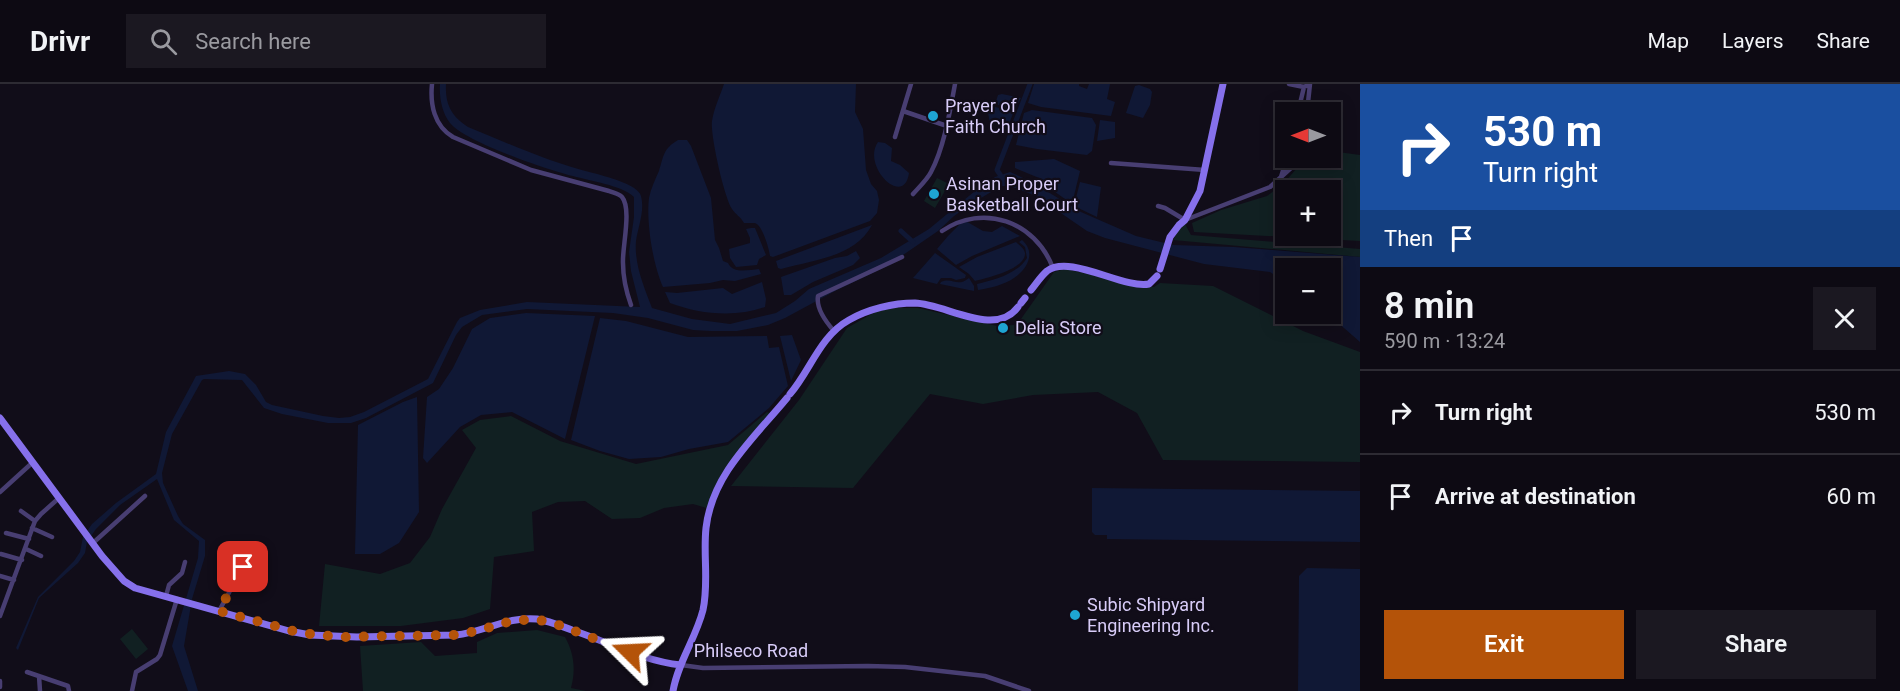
<!DOCTYPE html>
<meta charset="utf-8">
<style>
:root{--surface:#0d0a13;--page:#1b1821;--text:#f1f3f6;--muted:#9a9aa0;--line:#2d2b33;--accent:#b45309}
body{margin:0;font-family:Roboto,sans-serif;background:var(--page);color:var(--text);height:100vh;display:flex;flex-direction:column;font-size:22px;white-space:nowrap}
*{box-sizing:border-box;margin:0}
p{font-size:20px;color:var(--muted)}
.icon{flex:none;width:33px;height:33px;fill:none;stroke:currentColor;stroke-width:2;stroke-linecap:round;stroke-linejoin:round}
.map{position:relative;flex:1;overflow:hidden}
.details{display:flex;flex-direction:column;background:var(--surface);width:540px}
.details>*{flex:none}
.banner{background:#1a4fa0;color:#fff;overflow:hidden}
.needle{width:39px;rotate:270deg}
.controls{position:absolute;left:1275px;top:18px;display:grid;gap:12px}
.controls a{display:grid;place-items:center;width:66px;height:66px;border-radius:0px;background:var(--surface);box-shadow:0 3px 15px #0003,0 0 0 2px var(--line);font-size:30px}
.pin{position:absolute;display:grid;place-items:center;width:51px;height:51px;color:#fff;margin:-26px;border-radius:12px;box-shadow:0 3px 9px #0006}
.me{position:absolute;width:66px;margin:-33px;rotate:291deg;stroke-linejoin:round;filter:drop-shadow(0 0 4px #0008)}
.turn{display:flex;align-items:center;gap:21px;height:126px;padding:0 24px;font-size:27px}
.turn .icon{width:78px;height:78px;stroke-width:2.5}
.turn b{display:block;font-size:42px;line-height:51px}
.then{display:flex;align-items:center;height:57px;padding:0 24px;background:#0003;gap:12px;font-size:22px}
.round{display:grid;place-items:center;flex:none;width:63px;height:63px;border-radius:0px;background:var(--page)}
.summary{display:flex;align-items:center;justify-content:space-between;height:102px;padding:0 24px}
h1{font-size:36px;font-weight:600;line-height:45px}
.cta{display:flex;gap:12px;margin-top:auto;padding:12px 24px}
.cta a{flex:1;height:69px;border-radius:0px;background:var(--accent);color:#fff;font-size:24px;font-weight:600;line-height:69px;text-align:center}
.cta a+a{background:var(--page);color:var(--text)}
ul{padding:0;list-style:none}
li{display:flex;align-items:center;gap:18px;height:84px;padding:0 24px;border-top:2px solid var(--line)}
li div{flex:1}
li b{display:block;font-size:22px}
li em{font-style:normal}
header{display:flex;align-items:center;gap:36px;box-sizing:border-box;height:84px;padding:0 30px;background:var(--surface);border-bottom:2px solid var(--line)}
header strong{font-size:28px}
nav{display:flex;gap:33px;margin-inline-start:auto;font-size:21px}
.search{width:420px;height:54px;background:var(--page);display:flex;align-items:center;gap:15px;box-sizing:border-box;padding:0 21px;border-radius:0px;color:var(--muted);font-size:22px}
main{display:flex;flex:1;min-height:0}
.map>svg:first-child{display:block}
.green{fill:#112022;fill-rule:evenodd}
.water{fill:#101835}
.lines{fill:none;stroke-linecap:round;stroke-linejoin:round}
.canal{stroke:#101835;stroke-width:5}
.street{stroke:#483e72;stroke-width:4.5}
.secondary{stroke:#8670eb;stroke-width:7}
.route{stroke:#b45309;stroke-width:10;stroke-dasharray:0 18}
.poi-dot{fill:#1ea5d3;stroke:#110d19;stroke-width:2}
.labels{text-anchor:middle;stroke-width:4.5;stroke-linejoin:round;paint-order:stroke}
.poi-label{font-size:18px;fill:#d8ccf8;stroke:#110d19;text-anchor:start}
.street-label{font-size:18px;fill:#d8ccf8;stroke:#110d19}
</style>
<header>
<strong>Drivr</strong>
<div class="search"><svg class="icon" aria-label="search" viewBox="0 0 24 24"><circle cx="10" cy="10" r="6"/><path d="M15 15l6 6"/></svg>Search here</div>
<nav><a>Map</a><a>Layers</a><a>Share</a></nav>
</header>
<main>
<div class="map">
<svg width="1360" height="607" viewBox="0 0 1360 607">
<rect width="100%" height="100%" fill="#110d19"/>
<path class="green" d="M1331 67 1360 71V157L1194 148 1192 139 1221 126 1267 112 1284 99 1304 76 1320 81 1323 74H1330ZM1286 106H1330V152H1286Z
M937 94 949 100 935 124 924 117Z
M1185 140 1191 151 1360 165V173L1173 156 1179 145Z
M1065 185 1142 202 1154 203 1160 199 1213 202 1303 247 1360 268V378L1163 376 1137 329 1098 308 1033 311 983 320 930 310 853 404 731 402 799 316 847 244 877 227 896 224H918L997 242 1014 241 1021 235 1054 188Z
M767 328 777 331 727 386 710 425 693 420 664 424 640 434 612 435 585 417 558 418 532 428 534 467 494 473 490 525 463 534 401 542H319L325 480 380 490 410 479 430 453 442 425 476 364 462 346 480 336 511 332 560 357 636 380 728 361Z
M132 545 148 565 136 575 120 555Z
M537 546 565 553C574 569 576 586 571 604L586 607H363L360 562 421 558 435 572 477 569V558L497 549Z"/>
<path class="water" d="M440 0H446C445 20 451 32 468 43 510 60 548 78 593 89 604 92 638 100 641 112 645 127 638 143 636 157 634 180 644 203 652 224L692 235 730 240 776 229 795 217 809 205 881 174 929 145 981 102 995 93 1010 88 1030 97 1081 128 1136 152 1173 161 1234 163 1360 173V258L1328 230H1330V184H1286L1285 198 1270 188 1204 180 1105 154 1087 147 1036 112 1010 102H1001L971 120 954 132 938 147 887 182 835 207 785 234 768 241 737 247H711L693 246 648 234 613 229 527 225 482 231 462 243 456 251 433 299 366 334 351 339H328L282 330 264 324 242 296 204 295 202 296 172 350 162 389 163 399 178 432 183 440 205 456V472L192 515 184 562 198 607H188L172 562 198 474 199 457 174 436 157 395 120 421 96 445 87 458 85 469 78 479 39 514 18 566 16 564 38 513 74 477 80 468 83 453 92 440 116 419 156 390 166 348 196 292 229 287 245 290 256 301 266 318 272 321 323 332 339 334 350 333 364 328 428 295 457 238 460 234 480 226 527 218 640 223 631 187 629 168 634 133V113C621 101 590 97 573 92 548 86 465 58 450 39 442 29 439 13 440 0Z
M724 0H856L855 28 863 45 866 86 871 100 877 107 879 116 877 129 870 137 773 173 770 172C769 165 763 142 755 139 754 139 746 139 744 139 741 133 735 130 732 125 724 113 710 50 712 37 714 24 720 12 724 0Z
M1034 0H1079V2L1087 5 1089 0H1110L1107 15 1115 18 1111 32 1041 23 1028 19Z
M1139 1 1150 5 1152 8 1150 21 1143 34 1126 29 1135 2Z
M1002 10 1021 14 1015 25 998 21 996 17 998 11Z
M995 23 1014 27 1009 40 990 39 988 29 992 24Z
M1032 26 1092 34 1096 41 1092 67 1087 71 1037 65 1016 61 1024 29Z
M1100 36 1115 38V54L1097 57Z
M678 56H687L691 62 711 114 715 156 719 164 723 177 728 179C733 190 748 186 759 185L761 190 735 197 723 196 710 199 663 203C653 181 646 138 649 114 651 104 655 96 659 87 664 71 663 65 678 56Z
M878 58 885 59 892 64 891 77 900 81 909 89C904 125 861 82 878 58Z
M1054 75 1080 87 1072 120 1051 105 1044 96 1015 84V78Z
M1080 98 1101 103 1097 133 1074 122Z
M964 136 983 147 992 148 1002 142 1020 152 972 172 956 181 937 165 948 152Z
M872 141C855 173 813 176 781 185L778 184 776 177Z
M751 144H755L766 171 759 175 757 181 736 183 730 174 729 165 750 159V154L746 145Z
M1022 156C1036 168 1028 185 1014 194 1004 201 990 204 978 206L977 200C995 196 1017 190 1027 174L1025 163 1019 158Z
M1016 158C1019 161 1024 164 1025 169 1026 185 987 194 975 197L969 190 959 183 977 173Z
M856 167 860 174 853 181 813 198 791 211H784L781 193 835 174 847 172Z
M935 169 966 191 965 194 956 196 951 194H941L937 200 913 194Z
M969 194 974 202V207L940 200 941 198C953 193 957 204 969 194Z
M762 198 766 215 765 223C735 234 699 230 670 219L665 208 677 209 723 204 732 210Z
M526 229 595 232 565 355 512 328 481 331 460 343 427 379 423 374 427 313 439 305 453 284 472 245 490 234Z
M600 234 626 237 688 253 767 252 769 264 779 263 788 302 769 324 728 358 689 365 661 373 629 375 600 367 571 356Z
M792 251 801 276 791 297 780 252Z
M417 313 419 428 399 459 380 470H355L358 341 403 318Z
M1092 404 1360 407V458L1107 455V451H1095L1092 448Z
M1307 484 1360 485V607H1298L1299 492Z"/>
<g class="lines">
<path class="canal" d="M1003 95 997 86 1030 0
M901 147 913 158"/>
<path class="street" d="M432 0C430 20 434 42 453 53L531 86 609 107C614 109 619 110 622 113 632 125 622 164 623 179 623 194 626 207 631 221
M1289 0 1304 3 1310 0 1307 28
M903 27 947 42
M1298 28 1304 3
M895 53 911 0
M1111 79 1205 86
M1281 93 1287 74
M913 110C919 103 927 96 931 88 944 64 950 27 955 0
M1158 122 1165 124 1185 136 1270 103 1302 74
M942 147C983 119 1035 137 1053 184
M834 247C826 238 816 224 818 212L902 173
M0 408 32 379
M21 427 35 437
M32 444 52 453
M6 449 29 455
M93 459 145 412
M26 465 41 472
M1 470 22 476
M0 492 14 496
M166 512 169 501 182 489 185 478
M219 527 243 483
M0 532 35 437 41 430 59 414
M681 581 703 584 868 582 905 583 985 592 1029 607
M27 588 68 602 69 607
M39 592 40 607
M0 597V603
M132 607 136 588 157 575 160 571 177 515"/>
<path class="secondary" d="M1160 185 1170 153 1179 141 1185 136 1200 107 1223 0
M1031 206C1036 200 1041 192 1047 187 1070 170 1123 205 1149 200L1157 192
M1021 219 1025 214
M790 310C810 287 820 252 849 236 868 225 893 219 915 219 946 220 995 254 1018 223
M0 334 102 472 124 497 135 504 289 547 310 551 357 553 456 551C484 548 508 532 537 535 549 537 561 542 572 546 608 558 643 577 681 581
M673 607C678 578 696 554 703 526 709 499 703 471 706 444 712 390 755 353 787 314"/>
</g>
<g class="lines">
<path class="route" d="M243 483 219 527 301 549 341 553 456 551 477 547 511 537 535 535 556 540 630 568"/>
</g>
<g class="poi-dot">
<circle cx="933" cy="32" r="6"/>
<circle cx="934" cy="110" r="6"/>
<circle cx="1003" cy="244" r="6"/>
<circle cx="1075" cy="531" r="6"/>
</g>
<g class="labels">
<g class="poi-label">
<text x="945" y="28">Prayer of<tspan x="945" dy="21">Faith Church</tspan></text>
<text x="946" y="106">Asinan Proper<tspan x="946" dy="21">Basketball Court</tspan></text>
<text x="1015" y="250">Delia Store</text>
<text x="1087" y="527">Subic Shipyard<tspan x="1087" dy="21">Engineering Inc.</tspan></text>
</g>
<g class="street-label">
<text x="751" y="573">Philseco Road</text>
</g>
</g>
</svg>
<div class="controls">
<a><svg class="needle" viewBox="-14 -14 28 28"><path d="M0-13l5 13h-10z" fill="#e53935"/><path d="M0 13l5-13h-10z" fill="#9a9aa0"/></svg></a>
<a>+</a>
<a>−</a>
</div>
<div class="pin" style="left:243px;top:483px;background:#d93025"><svg class="icon" aria-label="arrive" viewBox="0 0 24 24"><path d="M6 21V4h12l-3 4 3 4H6"/></svg></div>
<svg class="me" style="left:630px;top:568px" viewBox="-20 -20 40 40"><path d="M0-17L14 15 0 8-14 15z" fill="#b45309" stroke="#fff" stroke-width="4"/></svg>
</div>
<section class="details">
<div class="banner">
<div class="turn"><svg class="icon" aria-label="right" viewBox="0 0 24 24"><path d="M7 20v-9h11M14 6l5 5-5 5"/></svg><div><b>530 m</b>Turn right</div></div>
<div class="then">Then<svg class="icon" aria-label="arrive" viewBox="0 0 24 24"><path d="M6 21V4h12l-3 4 3 4H6"/></svg></div>
</div>
<div class="summary"><div><h1>8 min</h1><p>590 m · 13:24</p></div><a class="round"><svg class="icon" aria-label="close" viewBox="0 0 24 24"><path d="M6 6l12 12M18 6L6 18"/></svg></a></div>
<ul>
<li><svg class="icon" aria-label="right" viewBox="0 0 24 24"><path d="M7 20v-9h11M14 6l5 5-5 5"/></svg><div><b>Turn right</b></div><em>530 m</em></li>
<li><svg class="icon" aria-label="arrive" viewBox="0 0 24 24"><path d="M6 21V4h12l-3 4 3 4H6"/></svg><div><b>Arrive at destination</b></div><em>60 m</em></li>
</ul>
<div class="cta"><a>Exit</a><a>Share</a></div>
</section>
</main>
